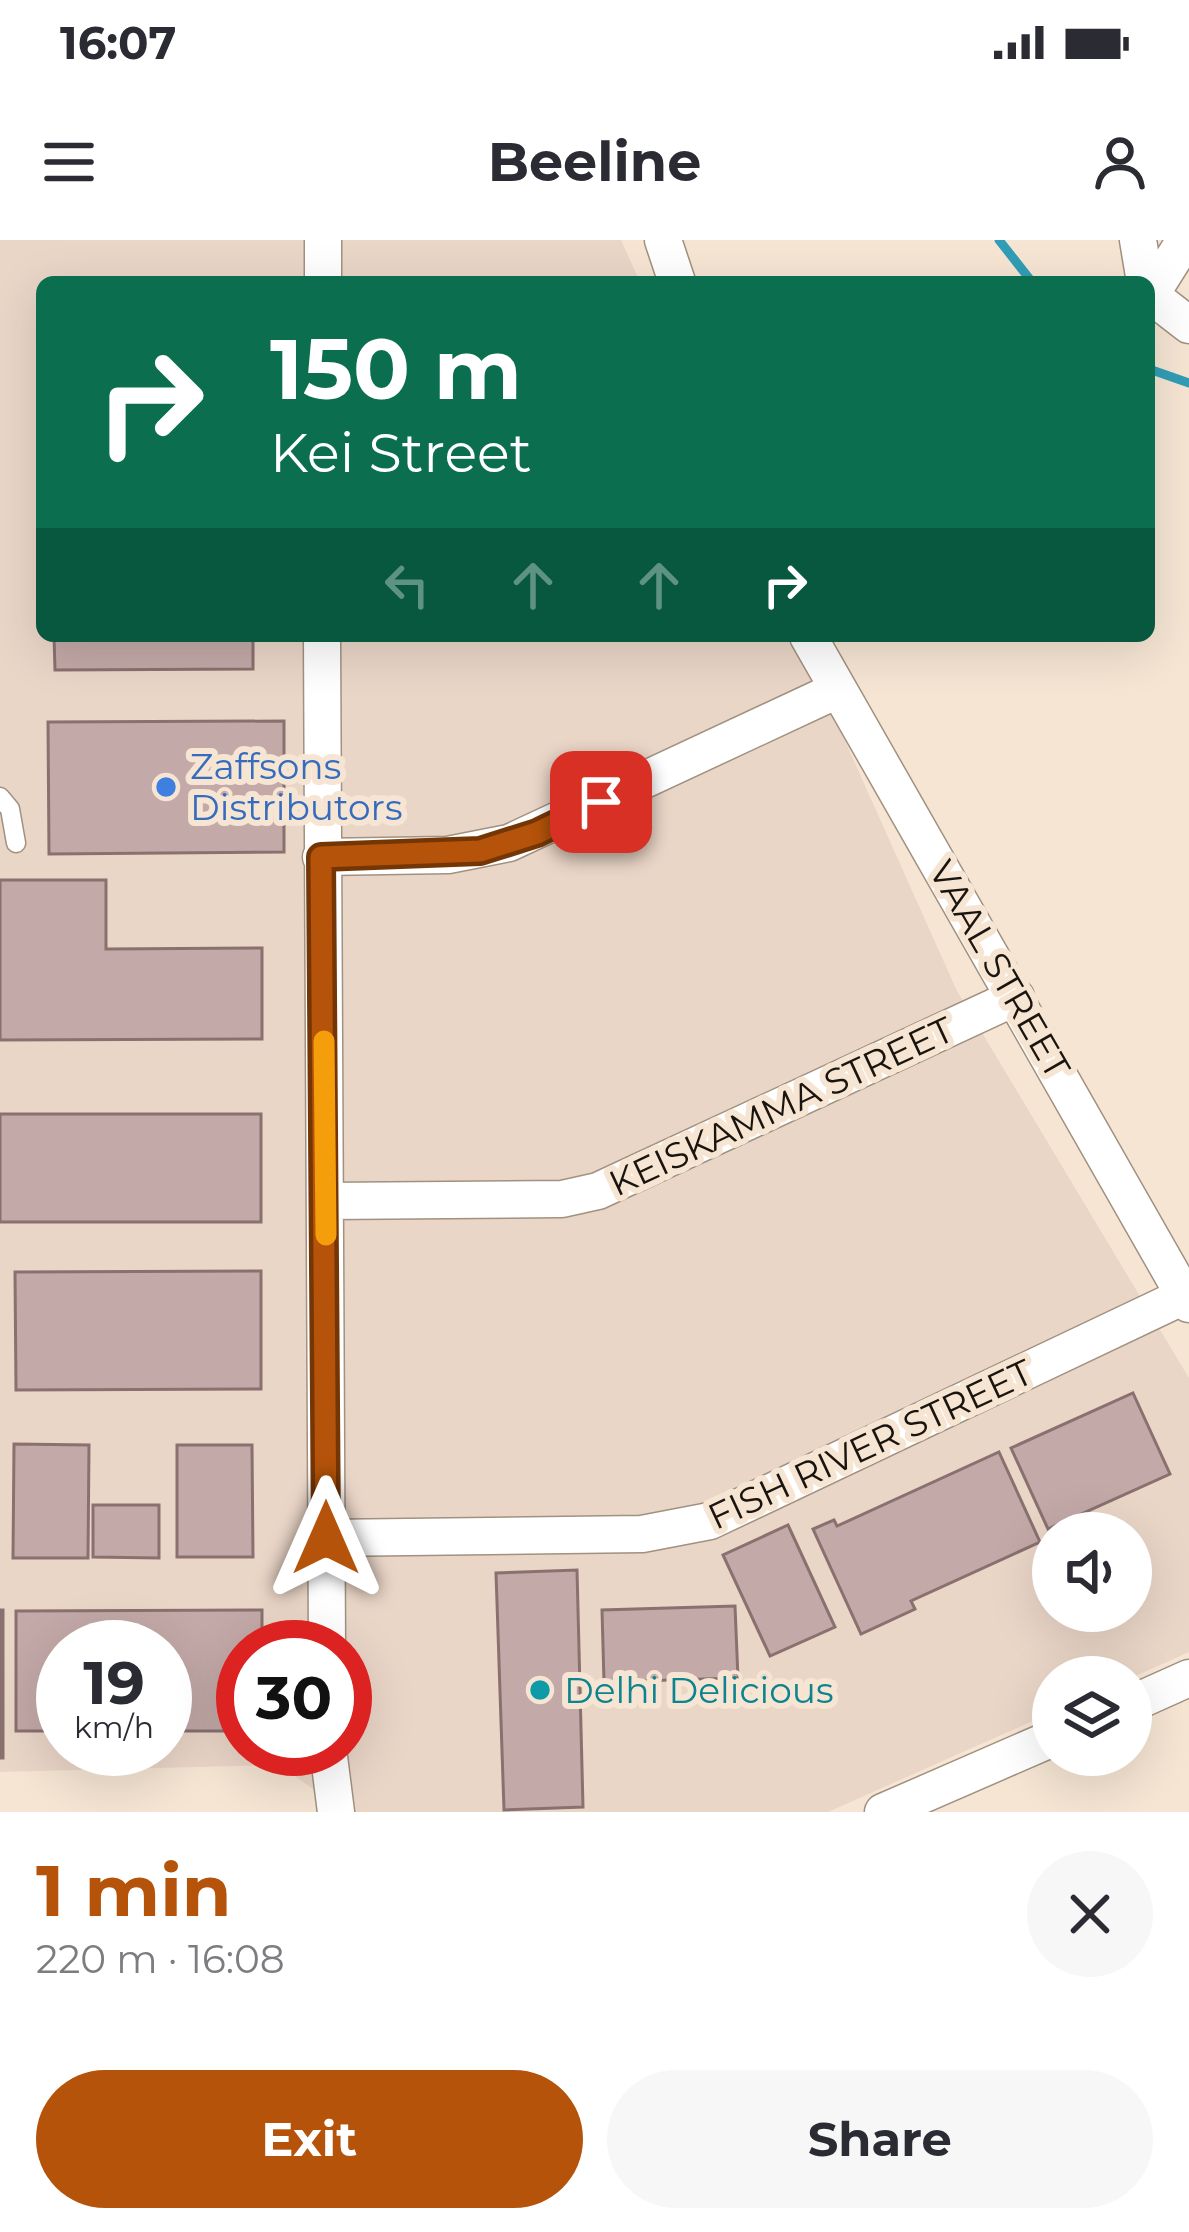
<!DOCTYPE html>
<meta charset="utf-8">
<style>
:root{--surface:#fff;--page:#f7f7f7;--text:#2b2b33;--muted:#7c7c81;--accent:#b45309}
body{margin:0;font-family:Montserrat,sans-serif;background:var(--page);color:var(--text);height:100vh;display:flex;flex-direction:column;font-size:45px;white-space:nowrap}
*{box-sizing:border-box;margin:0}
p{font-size:39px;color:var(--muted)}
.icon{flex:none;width:66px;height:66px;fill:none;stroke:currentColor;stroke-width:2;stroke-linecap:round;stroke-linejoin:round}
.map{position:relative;height:1572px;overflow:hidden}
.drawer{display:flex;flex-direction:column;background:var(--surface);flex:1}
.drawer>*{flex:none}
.top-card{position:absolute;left:36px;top:36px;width:1119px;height:366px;border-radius:18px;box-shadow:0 12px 48px #0002;background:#0b6e4f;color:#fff;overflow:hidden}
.controls{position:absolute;left:1032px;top:1272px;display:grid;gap:24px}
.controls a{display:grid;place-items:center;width:120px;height:120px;border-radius:50%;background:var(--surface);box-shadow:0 12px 48px #0002;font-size:60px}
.speed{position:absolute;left:36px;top:1380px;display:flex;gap:24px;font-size:60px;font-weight:700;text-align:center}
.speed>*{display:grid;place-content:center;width:156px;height:156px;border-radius:50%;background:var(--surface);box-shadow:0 12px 48px #0002;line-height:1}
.speed small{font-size:30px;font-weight:400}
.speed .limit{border:18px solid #d22;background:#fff;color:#111}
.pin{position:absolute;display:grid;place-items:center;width:102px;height:102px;color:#fff;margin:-51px;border-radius:24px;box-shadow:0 6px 18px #0006}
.me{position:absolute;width:132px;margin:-66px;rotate:0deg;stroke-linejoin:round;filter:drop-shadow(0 0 9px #0008)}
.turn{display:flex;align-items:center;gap:42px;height:252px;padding:0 36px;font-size:54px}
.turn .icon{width:156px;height:156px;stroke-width:2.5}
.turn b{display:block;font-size:84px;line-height:102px}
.lanes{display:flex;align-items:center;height:114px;padding:0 36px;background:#0003;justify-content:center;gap:60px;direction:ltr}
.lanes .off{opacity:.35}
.round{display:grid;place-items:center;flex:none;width:126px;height:126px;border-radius:63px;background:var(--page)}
.summary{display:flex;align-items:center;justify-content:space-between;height:204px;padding:0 36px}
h1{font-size:72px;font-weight:700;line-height:90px;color:var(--accent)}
.cta{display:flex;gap:24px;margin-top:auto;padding:24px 36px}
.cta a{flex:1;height:138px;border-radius:72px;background:var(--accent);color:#fff;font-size:48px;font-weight:700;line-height:138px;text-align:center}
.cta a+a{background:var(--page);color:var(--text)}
.status{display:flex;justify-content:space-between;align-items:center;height:84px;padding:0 60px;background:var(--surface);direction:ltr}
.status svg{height:33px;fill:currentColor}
header{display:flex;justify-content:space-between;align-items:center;height:156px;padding:0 36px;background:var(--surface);font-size:54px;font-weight:700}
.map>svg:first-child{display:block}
.industrial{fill:#ead6c7;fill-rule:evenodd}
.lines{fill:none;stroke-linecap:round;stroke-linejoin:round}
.stream{stroke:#319db6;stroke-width:9}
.building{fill:#c3a9a8;stroke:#8a7170;stroke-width:3}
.lane-casing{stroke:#a19180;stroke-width:21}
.street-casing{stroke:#a19180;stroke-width:39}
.lane{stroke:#fff;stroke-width:18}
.street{stroke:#fff;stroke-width:36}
.route-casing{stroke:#753606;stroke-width:30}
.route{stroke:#b45309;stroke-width:21}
.slow{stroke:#f59e0b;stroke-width:21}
.shop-dot{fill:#3f7fe0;stroke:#f6e5d3;stroke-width:4.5}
.culture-dot{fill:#0f9aa8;stroke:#f6e5d3;stroke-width:4.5}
.labels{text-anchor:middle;stroke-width:12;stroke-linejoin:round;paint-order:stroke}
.shop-label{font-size:36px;fill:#366cbe;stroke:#f6e5d3;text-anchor:start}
.street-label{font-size:36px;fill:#1a140e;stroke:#f6e5d3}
.culture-label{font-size:36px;fill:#0d838f;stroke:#f6e5d3;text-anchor:start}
</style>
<div class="status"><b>16:07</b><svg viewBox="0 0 49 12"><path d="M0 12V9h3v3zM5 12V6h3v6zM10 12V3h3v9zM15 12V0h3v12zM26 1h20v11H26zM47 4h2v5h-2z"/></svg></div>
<header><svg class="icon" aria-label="menu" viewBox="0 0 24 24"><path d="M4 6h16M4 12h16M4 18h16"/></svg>Beeline<svg class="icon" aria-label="person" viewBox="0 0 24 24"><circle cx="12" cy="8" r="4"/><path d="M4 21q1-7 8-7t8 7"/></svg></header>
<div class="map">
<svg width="1189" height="1572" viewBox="0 0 1189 1572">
<rect width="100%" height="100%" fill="#f6e5d3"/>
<path class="industrial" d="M0 0H621L640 42H42V396H798L957 751 1189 1138V1412L1131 1438 1053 1437V1472L828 1572H346L279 1525 0 1532ZM1053 1293H1131V1371H1053ZM63 1407H165V1509H63ZM243 1407H345V1509H243Z"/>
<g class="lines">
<path class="stream" d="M999 0 1032 42
M1149 129 1189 143"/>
</g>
<path class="building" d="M54 396H253V429L55 430Z
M284 481V612L49 614 48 482Z
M0 640H106V709L262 708V799L0 800Z
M0 874H261V982H0Z
M261 1031V1149L16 1150 15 1032Z
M1133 1153 1170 1234 1048 1289 1011 1208Z
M14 1204 89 1205 88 1318H13Z
M177 1205H252L253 1317H177Z
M999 1212 1040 1302 911 1361 915 1369 861 1394 813 1289 834 1280 837 1286Z
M93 1265H159V1318L93 1317Z
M788 1285 835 1387 770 1416 723 1315Z
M577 1330 583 1567 504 1570 496 1333Z
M735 1366 738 1438 604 1442 602 1370Z
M0 1370H3V1518H0Z
M262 1370V1407H243V1491H165V1407H63V1491H16V1371Z"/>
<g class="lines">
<defs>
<path id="lane" d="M0 557 10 569 16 603"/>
<path id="street" d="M663 0 677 42
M1138 0 1145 42
M323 42V0
M1149 54 1189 85
M1150 56 1185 0
M322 396 327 1407
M808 396 1189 1064
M321 617 448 615 509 603 835 451
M327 961 562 959 598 951 1016 757
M326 1298 642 1294 710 1281 1184 1056
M1131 1464 1189 1438
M328 1509 336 1572
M883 1572 1053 1498"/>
</defs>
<use href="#lane" class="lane-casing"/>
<use href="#street" class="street-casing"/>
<use href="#lane" class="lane"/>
<use href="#street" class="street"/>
</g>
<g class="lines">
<defs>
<path id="route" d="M326 1298 321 617 480 611 537 593 601 562"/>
</defs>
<use href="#route" class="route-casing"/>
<use href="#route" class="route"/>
<path class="slow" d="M324 801 326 995"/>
</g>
<circle class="shop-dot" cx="166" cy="547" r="12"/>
<circle class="culture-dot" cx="540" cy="1450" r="12"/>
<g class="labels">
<g class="shop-label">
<text x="190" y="539">Zaffsons<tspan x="190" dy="41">Distributors</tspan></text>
</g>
<g class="street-label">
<text transform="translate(1000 729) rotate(60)" y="13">VAAL STREET</text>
<text transform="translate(781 866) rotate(-25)" y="13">KEISKAMMA STREET</text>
<text transform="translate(870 1204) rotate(-25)" y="13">FISH RIVER STREET</text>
</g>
<g class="culture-label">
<text x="564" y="1463">Delhi Delicious</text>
</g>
</g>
</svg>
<div class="controls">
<a><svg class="icon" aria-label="sound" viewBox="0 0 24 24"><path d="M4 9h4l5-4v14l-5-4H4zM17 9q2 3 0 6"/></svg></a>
<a><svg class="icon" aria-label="layers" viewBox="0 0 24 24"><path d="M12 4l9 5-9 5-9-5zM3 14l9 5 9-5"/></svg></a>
</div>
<div class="speed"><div>19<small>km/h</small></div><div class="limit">30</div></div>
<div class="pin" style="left:601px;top:562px;background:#d93025"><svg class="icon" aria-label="arrive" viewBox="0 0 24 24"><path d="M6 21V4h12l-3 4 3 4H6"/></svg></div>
<svg class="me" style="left:326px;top:1298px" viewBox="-20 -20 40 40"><path d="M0-17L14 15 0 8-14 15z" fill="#b45309" stroke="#fff" stroke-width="4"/></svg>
<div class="top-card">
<div class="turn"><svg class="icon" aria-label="right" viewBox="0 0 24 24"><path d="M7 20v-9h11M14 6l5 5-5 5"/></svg><div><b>150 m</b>Kei Street</div></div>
<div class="lanes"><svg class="icon off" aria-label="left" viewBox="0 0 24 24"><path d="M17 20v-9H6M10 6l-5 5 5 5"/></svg><svg class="icon off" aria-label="ahead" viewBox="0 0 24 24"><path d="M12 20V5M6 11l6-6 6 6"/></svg><svg class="icon off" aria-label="ahead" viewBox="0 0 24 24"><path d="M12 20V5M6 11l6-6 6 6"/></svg><svg class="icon" aria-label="right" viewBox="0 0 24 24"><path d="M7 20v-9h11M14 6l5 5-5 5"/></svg></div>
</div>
</div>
<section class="drawer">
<div class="summary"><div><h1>1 min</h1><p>220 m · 16:08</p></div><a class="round"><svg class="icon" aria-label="close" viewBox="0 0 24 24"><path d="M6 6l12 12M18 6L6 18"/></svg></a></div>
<div class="cta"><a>Exit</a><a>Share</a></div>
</section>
